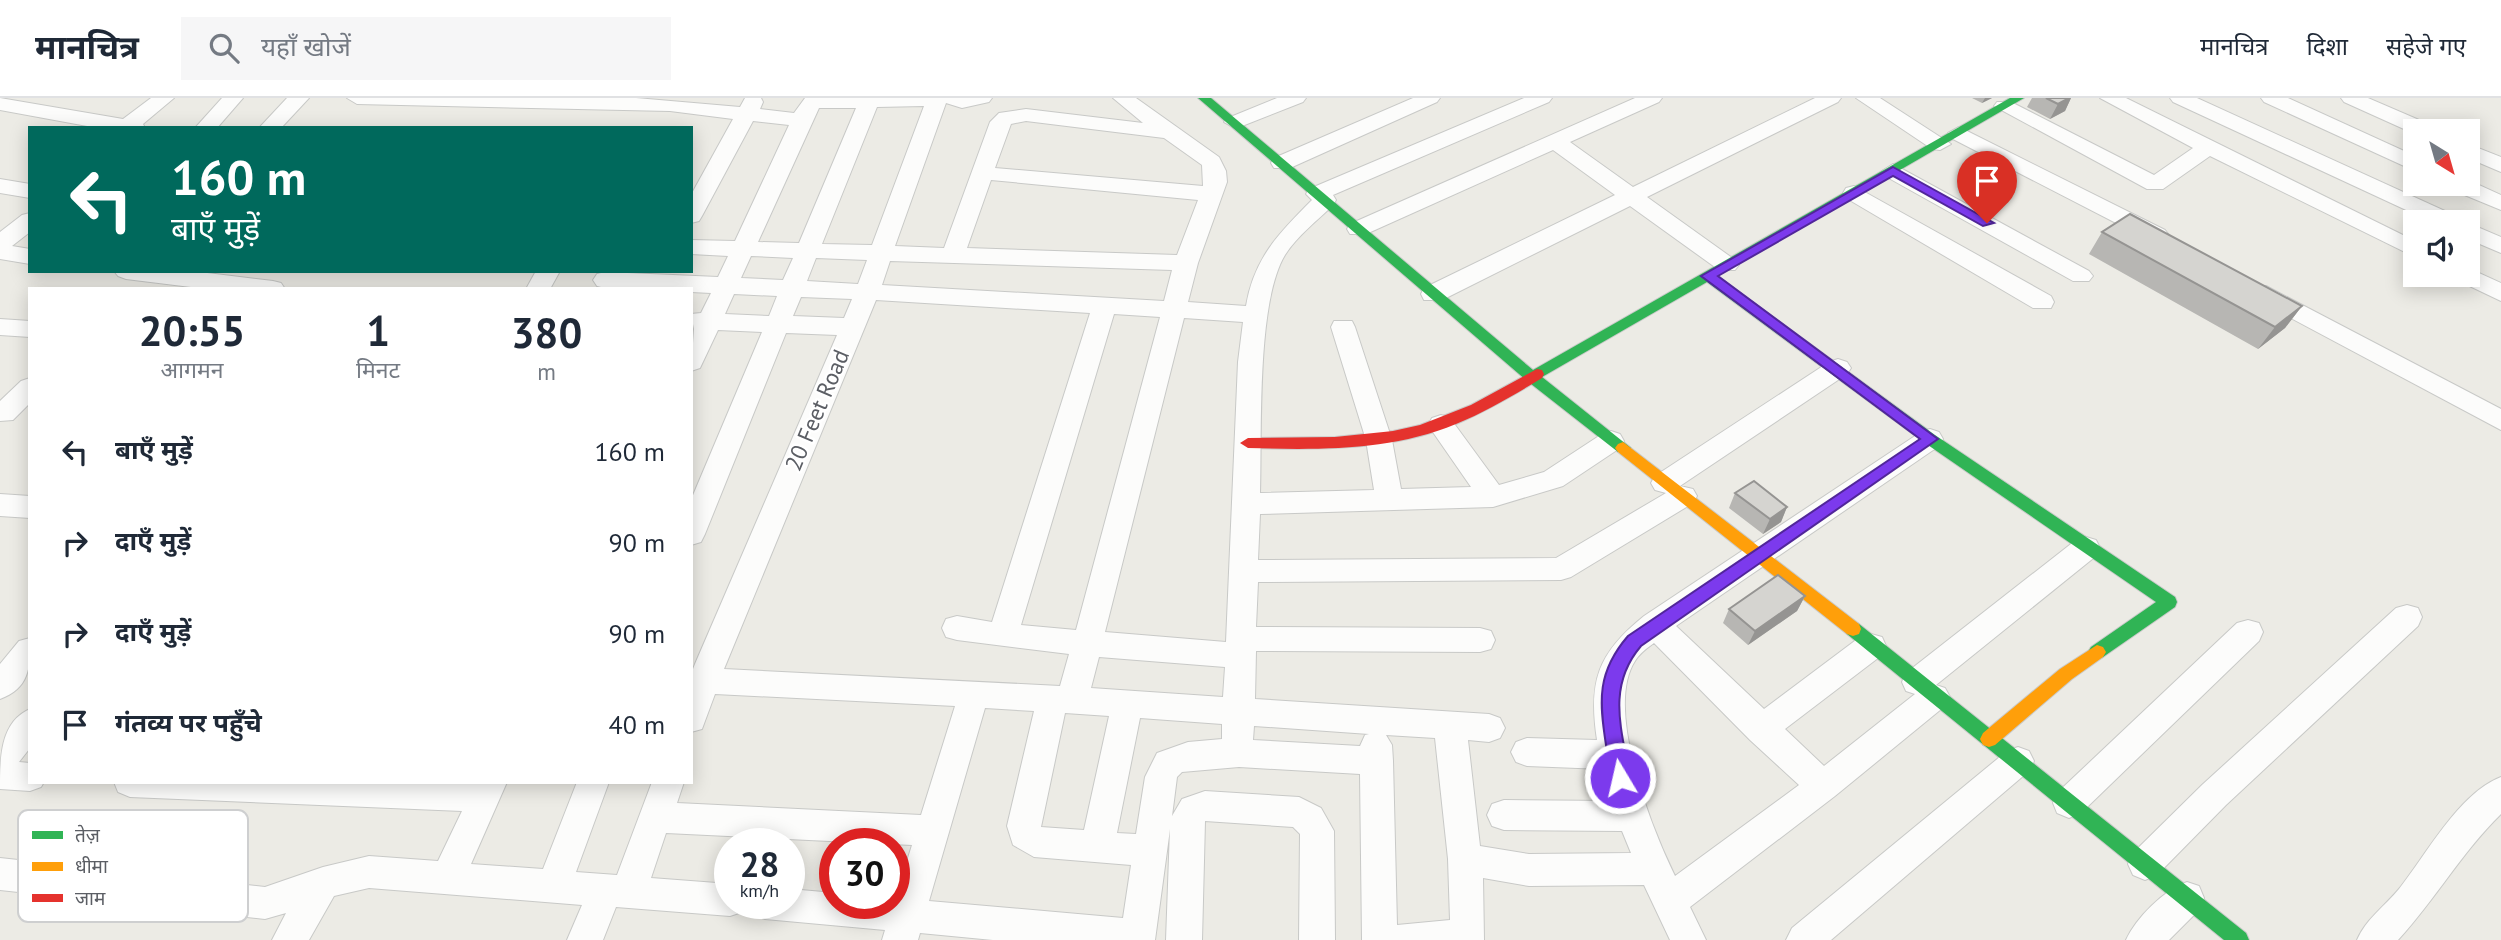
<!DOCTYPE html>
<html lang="hi">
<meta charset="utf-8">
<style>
:root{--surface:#fff;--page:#f6f6f7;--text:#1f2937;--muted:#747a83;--line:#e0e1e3}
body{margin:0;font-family:"PT Sans","Noto Sans Devanagari",sans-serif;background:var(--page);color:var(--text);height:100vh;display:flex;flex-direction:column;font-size:26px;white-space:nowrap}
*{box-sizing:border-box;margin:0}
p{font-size:23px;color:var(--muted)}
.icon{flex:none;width:38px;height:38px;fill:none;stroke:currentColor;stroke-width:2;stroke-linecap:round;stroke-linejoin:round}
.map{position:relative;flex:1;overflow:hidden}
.sheet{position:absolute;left:28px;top:189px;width:665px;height:497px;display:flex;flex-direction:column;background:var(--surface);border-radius:0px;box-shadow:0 4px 18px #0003}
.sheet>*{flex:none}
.guide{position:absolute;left:28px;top:28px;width:665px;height:147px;border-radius:0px;box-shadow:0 4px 18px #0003;background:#00695c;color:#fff;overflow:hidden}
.needle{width:46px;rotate:143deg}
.buttons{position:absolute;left:2403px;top:21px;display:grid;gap:14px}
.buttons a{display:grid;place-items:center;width:77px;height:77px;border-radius:0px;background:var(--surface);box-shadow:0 4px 18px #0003;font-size:35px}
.speed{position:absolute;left:714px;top:730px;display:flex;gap:14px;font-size:35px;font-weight:700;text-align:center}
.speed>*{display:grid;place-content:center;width:91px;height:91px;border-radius:50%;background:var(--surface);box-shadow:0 4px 18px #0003;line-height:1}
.speed small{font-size:18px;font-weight:400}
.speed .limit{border:10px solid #d22;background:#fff;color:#111}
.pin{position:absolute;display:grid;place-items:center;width:60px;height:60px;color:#fff;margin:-72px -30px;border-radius:50% 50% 50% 0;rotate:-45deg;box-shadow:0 0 7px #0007}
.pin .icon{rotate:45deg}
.me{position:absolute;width:77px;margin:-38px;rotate:351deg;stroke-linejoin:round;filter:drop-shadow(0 0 5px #0008)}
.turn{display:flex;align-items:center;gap:24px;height:147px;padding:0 28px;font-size:32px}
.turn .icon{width:91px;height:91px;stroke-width:2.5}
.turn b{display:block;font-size:49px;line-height:60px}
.eta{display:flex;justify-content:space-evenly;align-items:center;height:119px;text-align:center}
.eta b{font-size:42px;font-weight:700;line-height:49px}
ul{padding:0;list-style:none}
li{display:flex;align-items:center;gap:21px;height:91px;padding:0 28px}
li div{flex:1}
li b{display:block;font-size:26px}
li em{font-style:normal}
header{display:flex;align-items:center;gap:42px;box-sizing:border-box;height:98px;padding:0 35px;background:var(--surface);border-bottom:2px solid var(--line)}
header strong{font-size:33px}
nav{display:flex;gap:38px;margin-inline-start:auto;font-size:24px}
.search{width:490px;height:63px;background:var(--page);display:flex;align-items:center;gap:18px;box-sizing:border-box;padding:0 24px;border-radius:0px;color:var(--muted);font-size:26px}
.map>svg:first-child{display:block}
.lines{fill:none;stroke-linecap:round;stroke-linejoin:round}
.street-casing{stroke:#c8c9c7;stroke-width:2}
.fast-casing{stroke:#c9cac9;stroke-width:2}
.slow-casing{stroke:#c9cac9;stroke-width:2}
.jam-casing{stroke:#c9cac9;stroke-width:2}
.street{fill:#fcfcfb;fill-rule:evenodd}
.fast{fill:#30b455;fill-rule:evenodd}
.slow{fill:#ff9f0a;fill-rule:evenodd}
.jam{fill:#e5322d;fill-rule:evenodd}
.wall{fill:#b7b6b3}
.shaded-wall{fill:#959492}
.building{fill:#d5d4d0;stroke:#959492;stroke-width:2}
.route{fill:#7c3aed;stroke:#51269a;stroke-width:2}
.labels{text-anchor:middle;stroke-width:5;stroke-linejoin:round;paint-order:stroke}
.street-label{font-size:23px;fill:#5b5e64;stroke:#fff}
.key{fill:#fff;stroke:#cecfd0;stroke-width:2}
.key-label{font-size:19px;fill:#5b5e64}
</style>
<header>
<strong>मानचित्र</strong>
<div class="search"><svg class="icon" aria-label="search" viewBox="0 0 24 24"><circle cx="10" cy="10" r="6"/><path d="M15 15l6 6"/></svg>यहाँ खोजें</div>
<nav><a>मानचित्र</a><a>दिशा</a><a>सहेजे गए</a></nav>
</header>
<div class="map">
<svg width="2501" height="842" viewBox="0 0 2501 842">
<rect width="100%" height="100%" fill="#ecebe5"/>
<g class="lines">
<defs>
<path id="street" d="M0 0 123 21 151 0H174L143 26 145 30H98L0 12Z
M222 0H243L217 30H195Z
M287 0H309L281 30H259Z
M347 0H636L740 9 745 0H761L763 4 760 11 794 15 805 0H992L989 4 962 10 946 5 895 148 944 150 990 24 999 15 1026 11 1143 25 1113 0H1136L1219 59 1226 73 1227 84 1198 165 1188 204 1246 208C1254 160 1279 135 1312 102L1306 96 1309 91 1524 0H1552L1549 4 1333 97 1336 102 1333 107C1317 123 1297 138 1285 157 1256 205 1262 336 1260 395L1374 392 1366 342 1331 229 1334 223H1352L1355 229 1392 342 1401 391 1471 389 1428 327 1432 320 1441 317 1450 320 1499 387 1544 374 1602 336 1611 333 1620 336 1624 343 1620 350 1563 388 1493 409 1260 416 1258 462 1556 460 1666 395 1655 392 1651 385 1655 378 1829 264 1838 261 1847 264 1851 270 1847 276 1680 388 1693 391 1697 398 1693 405 1571 479 1561 482 1258 484 1256 529 1480 530 1491 533 1495 542 1491 551 1480 554 1256 553 1255 601 1489 616 1500 620 1505 630 1500 640 1489 644 1468 642 1480 748 1529 756 1631 755 1622 733 1504 732 1492 728 1487 717 1492 706 1504 702 1612 703 1603 671 1527 668 1516 664 1511 654 1516 644 1527 640 1597 642C1588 583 1598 555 1644 518L1921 334 1930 331 1939 334 1943 341 1939 348 1676 528 1764 611 1860 539 1871 536 1882 539 1886 548 1882 557 1785 631 1824 668 1915 596 1906 593 1902 584 1906 575 2076 442 2086 439 2096 442 2100 450 2096 458 1936 587 1945 590 1950 599 1945 608 1835 698 1690 809 1706 842H1670L1644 787 1529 788 1483 780 1484 842H1362L1360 676 1239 669 1182 674 1177 679 1172 718 1182 701 1205 693 1299 699 1321 710 1334 733 1335 842H1299L1300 736 1293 729 1205 723 1202 842H1166L1170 731 1155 842H993L920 835 918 842H882L885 832 765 821 753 817 748 805H789V791L835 795V805H894L912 747 666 735 651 780 730 786V805H746L742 814 730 818 616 809 603 842H567L582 807 369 790 334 798 309 842H272L286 815 265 821 0 792V760L265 789 323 769 369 758 438 763 462 713 130 699 118 694 114 684H507L471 766 543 771 577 684H609L576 774 617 777 652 684H684L677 705 921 717 955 608 715 596 702 631 691 634V576L695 566 837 237 786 235 705 436 701 444 691 447V402L762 234 718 232 700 270 691 273 694 231 691 216 701 215 711 195 691 194V191L605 190 597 188 593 182 597 176 605 174 718 179 728 158 691 156V142L735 143 789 27 753 23 702 118 699 123 691 125V97L733 21 670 13 357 6ZM924 8 872 147 822 146 877 9ZM819 10H856L799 145 758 144ZM1026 23 1164 40 1202 67 1203 88 995 70 1011 26ZM991 82 1198 102 1177 157 967 150ZM751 158 793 160 783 182 741 180ZM816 160 867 162 858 186 807 183ZM890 163 1172 172 1164 203 882 187ZM734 196 777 198 769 218 725 216ZM801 199 852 201 844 220 793 218ZM876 202 1090 215 992 524 957 518 946 521 942 530 946 539 957 542 1069 556 1060 588 724 571ZM1114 216 1160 219 1076 532 1021 527ZM1184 220 1243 224 1238 264 1226 544 1105 534ZM1654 545 1750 642 1799 687 1675 778C1652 731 1604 611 1635 563 1639 556 1647 550 1654 545ZM1099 559 1225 569 1223 599 1091 590ZM985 610 1034 613 1007 728 1013 747 1034 759 1131 767 1123 820 929 803ZM1065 615 1109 618 1084 732 1041 729ZM1140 620 1222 626V641L1188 644 1157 655 1145 679 1136 736 1117 735ZM1254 628 1369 636 1365 637 1360 648 1253 642ZM1386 637 1435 640 1448 761 1450 822 1397 827 1393 663 1392 647Z
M1277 0H1306L1303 4 1242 28 1235 30 1224 24 1228 20Z
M1413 0H1440L1437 4 1290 70H1274L1271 65 1274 60Z
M1635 0H1662L1659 4 1570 44 1633 89 1815 0H1841L1838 4 1647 99 1735 162 1739 167 1735 172H1719L1630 108 1442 202H1424L1421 196 1424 190 1615 97 1553 52 1366 136H1350L1347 131 1350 126Z
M1856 0H1880L1951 46 1940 52 1932 51Z
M2100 0H2126L2415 143V159L2210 58 2163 91H2147L1994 8 1997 4H2011L2154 77 2193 50Z
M2170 0H2197L2458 119 2461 124H2432L2173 4Z
M2261 0H2288L2415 58V73L2264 4Z
M2341 0H2368L2433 28 2436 33H2415V36L2344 4Z
M1959 29 2165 132 2169 137 2165 142H2149L1951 40 1948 35Z
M2468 46 2501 59V74L2468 60Z
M1893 66 2089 173 2093 178 2089 183H2073L1885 78 1882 73Z
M0 81 30 86V100L0 95Z
M2468 82 2501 97V112L2450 91 2447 86H2468Z
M1854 88 2051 198 2054 204 2051 210H2033L1846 100 1843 95 1846 90Z
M30 115V134L12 148 30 151V166L0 161V134L22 117Z
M2468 125 2501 139V155L2468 141Z
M2468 170 2501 185V203L2457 182 2453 177H2468Z
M114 173H191L273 183 281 185 285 191H207L126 181 118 178Z
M536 173H560L550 191H526Z
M2266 188 2501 311V332L2257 202 2254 196 2257 190Z
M0 221 30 223V239L0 237Z
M30 280V305L13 322 0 323V303L21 283Z
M0 396 30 398V420L0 418Z
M2407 507 2418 510 2422 519 2418 528 2226 707 2157 777 2145 782 2133 777 2128 766 2133 755 2202 687 2396 510Z
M2248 522 2259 525 2263 534 2259 543 2081 715 2069 720 2057 715 2053 705 2057 695 2237 525Z
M30 540C30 567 31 590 0 601V566L19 543Z
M30 611V650L19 664 30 665V684H44L41 689 30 693 0 691C0 660 0 624 30 611Z
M2018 649 2029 653 2034 663 2029 673 1831 842H1786L1792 830 2007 653Z
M2501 679V716C2462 754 2435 802 2398 842H2357C2366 821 2385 808 2399 791 2426 757 2459 695 2501 679Z
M2187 784 2199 788 2204 800 2199 812 2169 842H2126C2136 820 2164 792 2187 784Z"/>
<path id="fast" d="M1198 0H1211L1533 272 2010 0H2024L1717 178 1935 337 2175 499 2177 504 2175 509 2103 559 2097 561 2091 559 2088 554 2091 549 2156 504 1925 345 1707 184 1542 279 1631 350 1628 354H1618L1526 282Z
M1853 524 1859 526 2246 835 2249 842H2224L1847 536 1845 531 1847 526Z"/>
<path id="slow" d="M1623 344 1859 526 1861 531 1859 536 1853 538 1847 536 1618 354 1615 350 1618 346Z
M2097 547 2103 549 2106 554 2103 559 2072 581 1995 647 1989 649 1983 647 1980 641 1983 635 2060 571Z"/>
<path id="jam" d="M1537 271 1542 272 1544 276 1542 280C1514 297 1487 313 1456 326 1391 353 1318 352 1248 350L1240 345 1248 340 1335 339 1393 333 1420 327 1471 307Z"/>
</defs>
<use href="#street" class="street-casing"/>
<use href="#fast" class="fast-casing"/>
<use href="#slow" class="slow-casing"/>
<use href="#jam" class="jam-casing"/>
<use href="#street" class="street"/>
<use href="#fast" class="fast"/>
<use href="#slow" class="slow"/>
<use href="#jam" class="jam"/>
</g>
<path class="wall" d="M1972 0H1992L1982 5Z
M2032 0H2071L2065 13 2050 21 2027 9Z
M2102 134 2302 208 2285 230 2258 251 2089 156Z
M1735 395 1787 409 1781 424 1763 436 1729 410Z
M1805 498 1797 513 1748 547 1723 525 1729 511Z"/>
<path class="shaded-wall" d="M1985 0H1992L1982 5Z
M2069 0H2071L2065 13 2050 21 2058 6Z
M2302 208 2285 230 2258 251 2275 229Z
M1787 409 1781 424 1763 436 1770 421Z
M1805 498 1797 513 1748 547 1755 533Z"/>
<path class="building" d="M2046 0H2069L2058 6Z
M2130 116 2302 208 2275 229 2102 134Z
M1754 383 1787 409 1770 421 1735 395Z
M1778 477 1805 498 1755 533 1729 511Z"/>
<path class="route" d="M1893 69 1994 125 1983 128 1893 78 1718 178 1938 341 1641 548C1606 589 1622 632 1630 680L1627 686 1620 688 1614 686C1609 674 1608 660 1606 647 1599 602 1597 574 1628 538L1920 341 1701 178Z"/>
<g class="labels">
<g class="street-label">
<text transform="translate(817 312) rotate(-67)" y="8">20 Feet Road</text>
</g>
</g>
<rect x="18" y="712" width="230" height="112" rx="10" class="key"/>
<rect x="32" y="733" width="31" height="8" fill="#30b455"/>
<rect x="32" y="764" width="31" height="9" fill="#ff9f0a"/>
<rect x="32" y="796" width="31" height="8" fill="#e5322d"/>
<g class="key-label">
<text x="75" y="744">तेज़</text>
<text x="75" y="775">धीमा</text>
<text x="75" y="807">जाम</text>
</g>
</svg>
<div class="buttons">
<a><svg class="needle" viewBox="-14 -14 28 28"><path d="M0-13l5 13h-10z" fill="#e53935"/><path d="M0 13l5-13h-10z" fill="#747a83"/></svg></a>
<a><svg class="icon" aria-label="sound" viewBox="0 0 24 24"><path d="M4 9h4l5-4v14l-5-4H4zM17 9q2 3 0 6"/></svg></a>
</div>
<div class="speed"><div>28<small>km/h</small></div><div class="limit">30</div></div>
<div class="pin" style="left:1987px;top:125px;background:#d93025"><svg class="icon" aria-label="arrive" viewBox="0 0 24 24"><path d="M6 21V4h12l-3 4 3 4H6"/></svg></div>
<svg class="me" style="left:1620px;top:680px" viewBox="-20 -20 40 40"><circle r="17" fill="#7c3aed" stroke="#fff" stroke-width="3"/><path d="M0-11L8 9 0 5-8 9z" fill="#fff"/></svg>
<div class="guide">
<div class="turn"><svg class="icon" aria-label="left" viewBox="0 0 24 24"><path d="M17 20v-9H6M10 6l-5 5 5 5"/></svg><div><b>160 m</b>बाएँ मुड़ें</div></div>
</div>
<section class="sheet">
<div class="eta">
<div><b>20:55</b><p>आगमन</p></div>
<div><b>1</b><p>मिनट</p></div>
<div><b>380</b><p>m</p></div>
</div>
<ul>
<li><svg class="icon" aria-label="left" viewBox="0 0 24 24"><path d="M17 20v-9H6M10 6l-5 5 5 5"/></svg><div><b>बाएँ मुड़ें</b></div><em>160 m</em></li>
<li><svg class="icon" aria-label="right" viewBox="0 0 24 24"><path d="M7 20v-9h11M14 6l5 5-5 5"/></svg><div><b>दाएँ मुड़ें</b></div><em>90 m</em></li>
<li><svg class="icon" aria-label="right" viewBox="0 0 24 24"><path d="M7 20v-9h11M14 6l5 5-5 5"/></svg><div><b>दाएँ मुड़ें</b></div><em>90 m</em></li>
<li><svg class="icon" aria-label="arrive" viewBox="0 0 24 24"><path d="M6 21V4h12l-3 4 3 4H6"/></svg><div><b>गंतव्य पर पहुँचे</b></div><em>40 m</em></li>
</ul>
</section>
</div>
